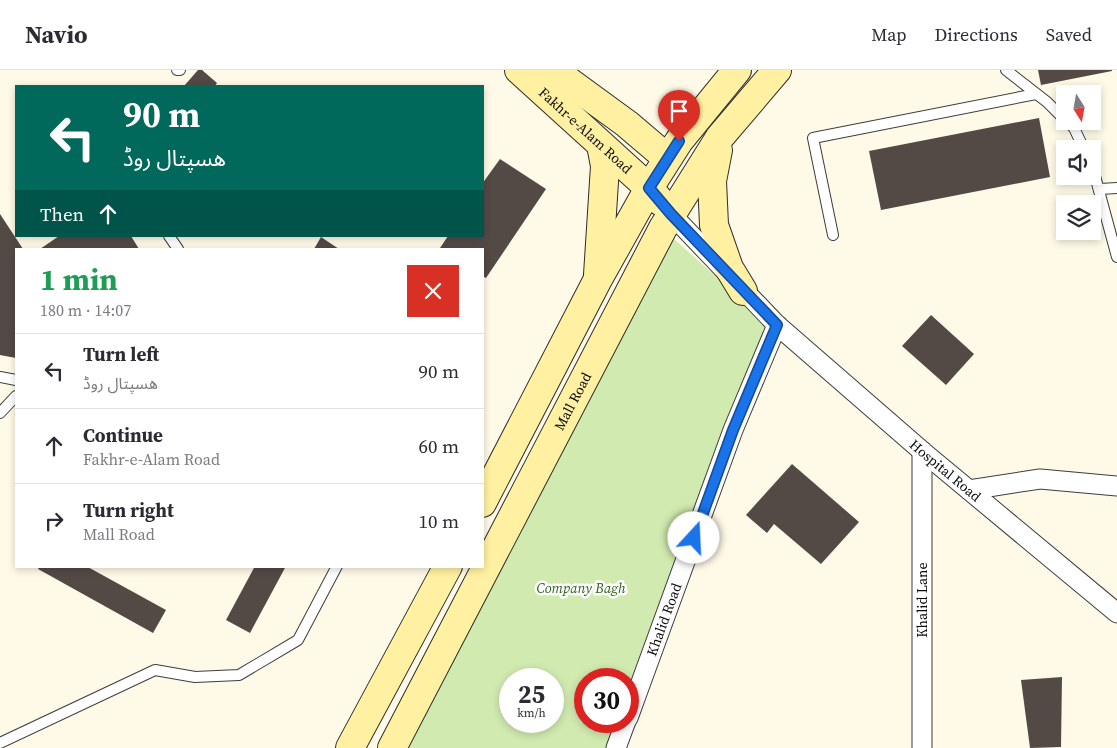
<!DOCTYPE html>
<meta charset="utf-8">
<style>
:root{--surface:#fff;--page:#f2f2f3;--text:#2b2b33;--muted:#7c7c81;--line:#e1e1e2}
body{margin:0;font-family:"Source Serif 4","Noto Sans Arabic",serif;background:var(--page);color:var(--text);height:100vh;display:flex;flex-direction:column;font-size:19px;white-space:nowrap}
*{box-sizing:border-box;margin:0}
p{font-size:16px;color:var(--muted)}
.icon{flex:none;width:28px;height:28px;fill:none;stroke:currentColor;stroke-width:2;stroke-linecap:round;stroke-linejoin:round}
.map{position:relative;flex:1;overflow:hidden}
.sheet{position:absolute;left:15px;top:178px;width:469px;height:320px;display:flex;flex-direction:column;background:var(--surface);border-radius:0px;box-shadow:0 2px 8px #0003}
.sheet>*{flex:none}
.hud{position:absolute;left:15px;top:15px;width:469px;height:152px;border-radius:0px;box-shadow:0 2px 8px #0003;background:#00695c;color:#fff;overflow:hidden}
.needle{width:32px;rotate:169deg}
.tools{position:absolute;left:1056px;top:15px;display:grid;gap:10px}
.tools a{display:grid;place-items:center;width:45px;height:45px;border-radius:0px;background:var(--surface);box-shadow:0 2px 8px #0003;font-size:25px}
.speed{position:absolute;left:499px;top:598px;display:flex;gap:10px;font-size:25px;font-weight:700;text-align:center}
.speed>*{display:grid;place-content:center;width:65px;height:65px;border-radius:50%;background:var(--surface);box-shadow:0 2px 8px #0003;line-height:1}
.speed small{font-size:12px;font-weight:400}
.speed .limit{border:8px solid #d22;background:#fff;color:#111}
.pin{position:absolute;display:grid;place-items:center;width:42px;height:42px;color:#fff;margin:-51px -21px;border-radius:50% 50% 50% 0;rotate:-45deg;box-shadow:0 0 5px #0007}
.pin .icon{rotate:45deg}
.me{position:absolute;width:55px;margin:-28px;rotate:20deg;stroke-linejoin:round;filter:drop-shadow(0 0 4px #0008)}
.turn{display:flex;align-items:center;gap:18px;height:105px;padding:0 25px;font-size:22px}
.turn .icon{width:65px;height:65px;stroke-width:2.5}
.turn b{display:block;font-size:35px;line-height:42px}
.then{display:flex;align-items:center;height:48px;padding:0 25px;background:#0003;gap:10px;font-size:19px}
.round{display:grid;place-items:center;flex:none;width:52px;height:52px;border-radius:0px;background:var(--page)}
.headline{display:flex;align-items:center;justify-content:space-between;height:85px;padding:0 25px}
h1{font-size:30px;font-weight:700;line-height:38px;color:#1e9e55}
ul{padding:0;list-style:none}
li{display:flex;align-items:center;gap:15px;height:75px;padding:0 25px;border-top:1px solid var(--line)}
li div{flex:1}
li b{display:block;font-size:19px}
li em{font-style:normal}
header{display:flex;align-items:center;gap:30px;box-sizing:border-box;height:70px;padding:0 25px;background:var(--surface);border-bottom:1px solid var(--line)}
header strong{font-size:24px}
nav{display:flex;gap:28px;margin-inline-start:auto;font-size:18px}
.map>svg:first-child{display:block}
.green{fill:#d1eab0;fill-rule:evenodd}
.building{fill:#534a46}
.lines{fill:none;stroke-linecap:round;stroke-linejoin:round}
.lane-casing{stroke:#3d3d3d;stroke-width:12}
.street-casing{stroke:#3d3d3d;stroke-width:21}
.secondary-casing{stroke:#2c2c2c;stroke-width:30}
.lane{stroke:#fff;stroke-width:10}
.street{stroke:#fff;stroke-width:19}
.secondary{stroke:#fff0a2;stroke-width:28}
.route-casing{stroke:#114b97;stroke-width:12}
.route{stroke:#1a73e8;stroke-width:9}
.labels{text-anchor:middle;stroke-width:5;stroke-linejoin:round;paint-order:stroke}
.street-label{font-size:14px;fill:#0a0a0a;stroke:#fff}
.park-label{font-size:14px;font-style:italic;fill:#2c6219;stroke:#fff}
</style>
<header>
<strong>Navio</strong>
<nav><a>Map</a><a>Directions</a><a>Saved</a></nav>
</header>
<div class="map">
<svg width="1117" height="678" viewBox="0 0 1117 678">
<rect width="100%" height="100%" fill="#fff9e7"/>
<path class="green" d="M664 160 776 260 617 678H396ZM510 609H552V651H510ZM585 609H628V651H585Z"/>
<path class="building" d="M198 0H202L217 13 215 16H184Z
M1038 0H1112V1L1041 15Z
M1039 48 1050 107 881 140 869 81Z
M500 89 546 119 486 208 482 206V179L440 178 448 166H482V114Z
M0 144 23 179H16V288L0 285Z
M59 166H131L139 179H40Z
M321 167 339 179H314Z
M931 245 974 284 946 315 902 276Z
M792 394 859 452 821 494 774 454 767 463 746 445Z
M40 496H86L166 540 153 563 38 499Z
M255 496H286L250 563 226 550Z
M1062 607 1061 677 1030 678 1021 610Z"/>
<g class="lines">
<defs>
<path id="lane" d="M177 0H180
M1006 0 1047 32 1065 50
M1067 51 1074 58 1084 79
M1092 95 1117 187
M1100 119 1117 118
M833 165 813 68 1036 24
M169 166 178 179
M0 307 16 310
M0 343 16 326
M0 673 155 600 195 607 239 605 298 570 337 496"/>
<g id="street">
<path id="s1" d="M671 144 777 255 922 381 1117 543"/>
<path d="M969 420 1040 409 1117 416"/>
<path id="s2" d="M628 648 733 360 777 255"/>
<path d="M616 678 626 651"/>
<path d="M922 678V381"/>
</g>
<g id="secondary">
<path id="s3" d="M519 0 649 118 660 131"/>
<path d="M553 0 627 54 667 88"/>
<path d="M718 80 712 111 714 155 729 198 743 221"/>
<path d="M598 205 605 96 601 75"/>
<path d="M482 433 597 211 649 118 679 71 737 0"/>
<path d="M350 678 448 496"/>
<path id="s4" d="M392 678 663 158 720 67 777 0"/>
</g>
</defs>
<use href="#lane" class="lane-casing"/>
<use href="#street" class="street-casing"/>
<use href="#secondary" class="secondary-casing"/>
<use href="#lane" class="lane"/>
<use href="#street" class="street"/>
<use href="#secondary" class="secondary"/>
</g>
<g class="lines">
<defs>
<path id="route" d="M679 71 649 118 671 144 777 255 733 360 694 468"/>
</defs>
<use href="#route" class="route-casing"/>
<use href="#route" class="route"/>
</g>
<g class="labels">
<g class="street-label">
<text dy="5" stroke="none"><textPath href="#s3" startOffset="90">Fakhr-e-Alam Road</textPath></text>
<text dy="5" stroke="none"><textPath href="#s4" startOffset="391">Mall Road</textPath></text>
<text dy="5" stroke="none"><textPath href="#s1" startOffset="376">Hospital Road</textPath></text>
<text transform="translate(922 530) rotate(-90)" y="5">Khalid Lane</text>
<text dy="5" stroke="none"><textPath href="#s2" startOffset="105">Khalid Road</textPath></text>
</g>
<g class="park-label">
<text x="581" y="523">Company Bagh</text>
</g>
</g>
</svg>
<div class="tools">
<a><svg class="needle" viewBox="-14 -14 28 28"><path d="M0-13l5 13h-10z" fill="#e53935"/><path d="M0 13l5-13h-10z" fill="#7c7c81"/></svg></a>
<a><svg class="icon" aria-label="sound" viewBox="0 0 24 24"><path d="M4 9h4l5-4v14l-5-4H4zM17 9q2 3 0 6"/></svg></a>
<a><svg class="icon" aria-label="layers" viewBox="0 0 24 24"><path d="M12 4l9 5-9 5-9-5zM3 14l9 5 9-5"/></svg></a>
</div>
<div class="speed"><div>25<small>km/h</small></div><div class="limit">30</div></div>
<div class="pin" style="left:679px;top:71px;background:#d93025"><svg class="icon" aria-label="arrive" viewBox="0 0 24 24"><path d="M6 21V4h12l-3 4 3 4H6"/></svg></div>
<svg class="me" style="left:694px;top:468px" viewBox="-20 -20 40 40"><circle r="19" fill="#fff"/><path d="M0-13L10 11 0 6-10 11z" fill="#1a73e8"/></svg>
<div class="hud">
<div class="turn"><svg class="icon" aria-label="left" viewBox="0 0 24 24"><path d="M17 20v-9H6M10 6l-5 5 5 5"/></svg><div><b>90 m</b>ھسپتال روڈ</div></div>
<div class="then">Then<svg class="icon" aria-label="ahead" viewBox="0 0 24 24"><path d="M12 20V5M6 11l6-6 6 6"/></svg></div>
</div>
<section class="sheet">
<div class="headline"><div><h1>1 min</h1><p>180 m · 14:07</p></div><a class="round" style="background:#d93025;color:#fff"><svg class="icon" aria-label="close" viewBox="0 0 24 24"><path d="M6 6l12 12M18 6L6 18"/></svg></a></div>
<ul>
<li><svg class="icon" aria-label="left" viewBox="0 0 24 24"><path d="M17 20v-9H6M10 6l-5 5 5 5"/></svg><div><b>Turn left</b><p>ھسپتال روڈ</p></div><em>90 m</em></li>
<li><svg class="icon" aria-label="ahead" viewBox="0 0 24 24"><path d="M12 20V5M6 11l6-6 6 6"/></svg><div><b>Continue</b><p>Fakhr-e-Alam Road</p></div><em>60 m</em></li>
<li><svg class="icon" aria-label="right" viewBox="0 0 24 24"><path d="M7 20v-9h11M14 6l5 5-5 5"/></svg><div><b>Turn right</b><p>Mall Road</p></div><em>10 m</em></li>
</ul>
</section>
</div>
